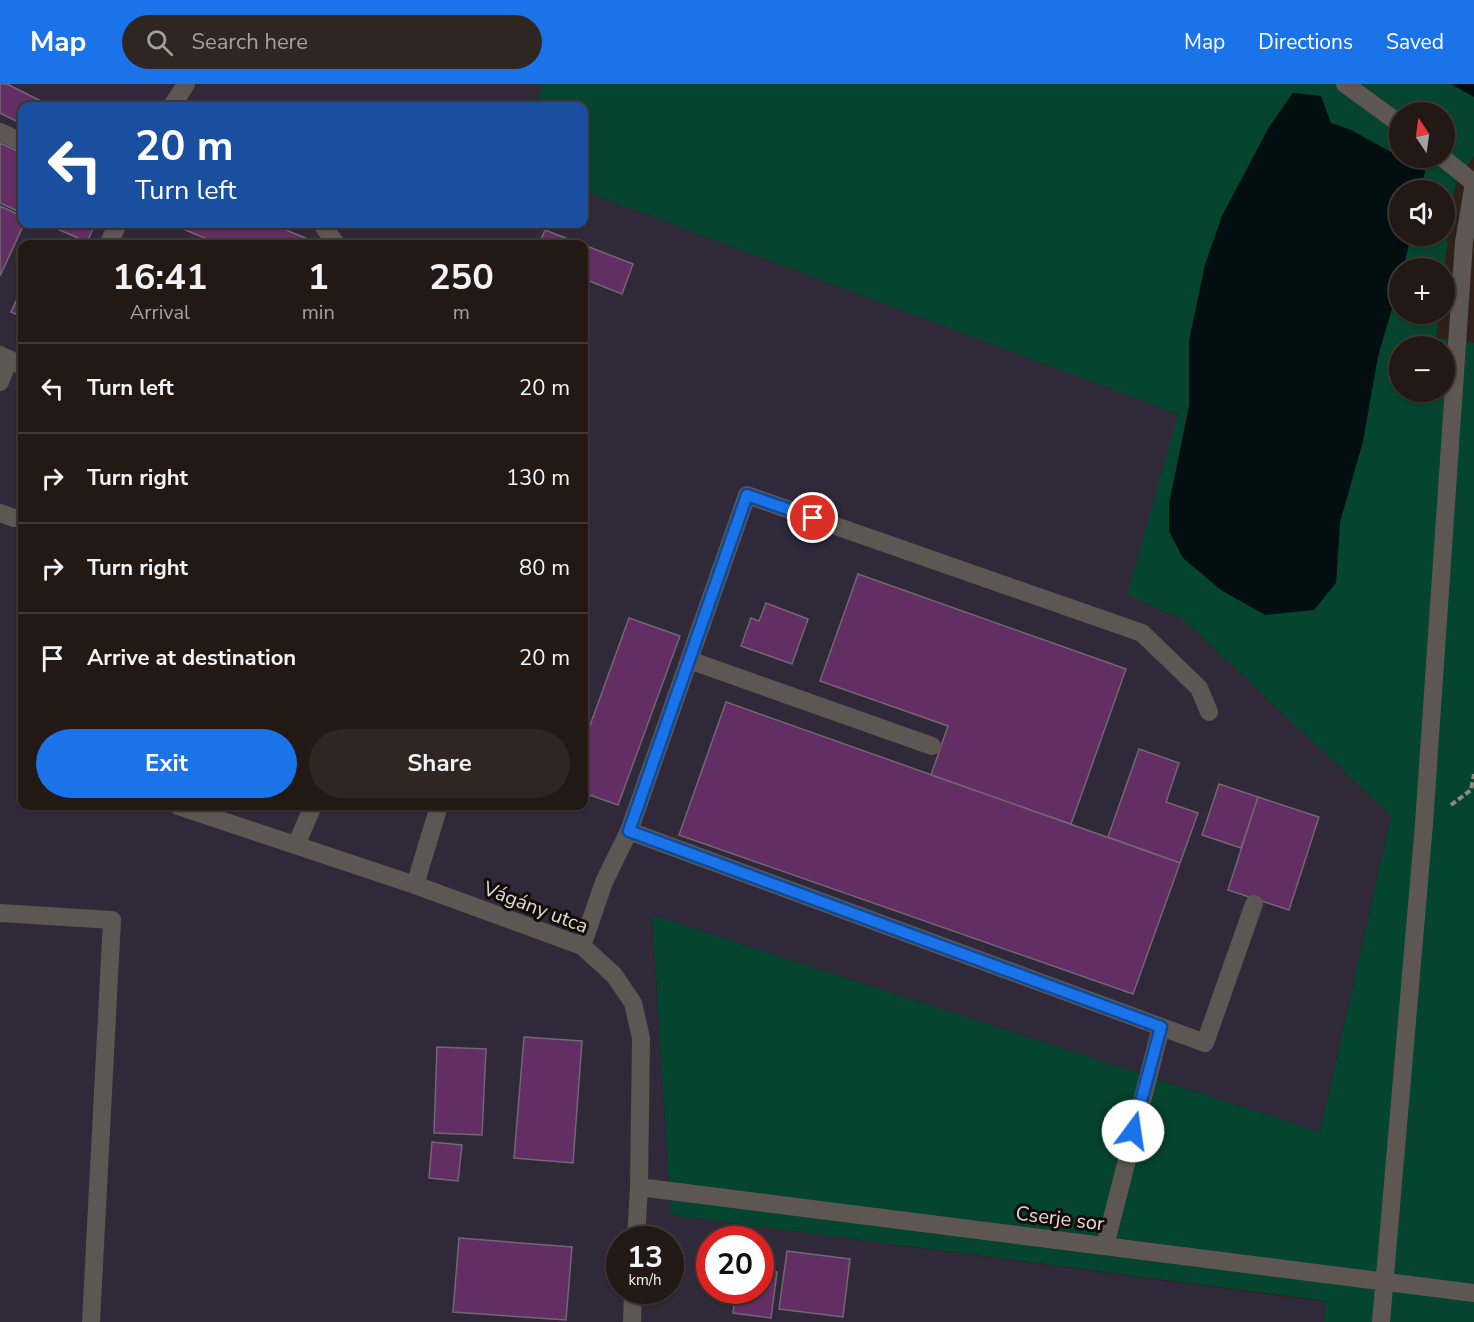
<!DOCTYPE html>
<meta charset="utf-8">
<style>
:root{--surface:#231914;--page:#2f2622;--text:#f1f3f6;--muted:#a3a0a0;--line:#403834;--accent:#1a73e8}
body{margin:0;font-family:"Nunito Sans",sans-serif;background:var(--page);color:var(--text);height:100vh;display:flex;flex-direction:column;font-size:22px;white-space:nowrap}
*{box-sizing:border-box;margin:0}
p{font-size:20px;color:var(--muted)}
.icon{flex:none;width:33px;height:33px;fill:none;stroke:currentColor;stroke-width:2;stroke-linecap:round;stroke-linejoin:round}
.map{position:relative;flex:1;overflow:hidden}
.sheet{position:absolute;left:18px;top:156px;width:570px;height:570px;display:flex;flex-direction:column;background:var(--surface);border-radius:12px;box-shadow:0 2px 4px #0004,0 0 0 2px var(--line)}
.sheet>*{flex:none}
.guide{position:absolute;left:18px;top:18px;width:570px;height:126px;border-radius:12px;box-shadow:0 2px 4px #0004,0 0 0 2px var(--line);background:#1a4fa0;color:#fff;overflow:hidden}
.needle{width:39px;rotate:347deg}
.tools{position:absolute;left:1389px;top:18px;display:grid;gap:12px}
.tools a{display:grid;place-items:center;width:66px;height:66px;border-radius:50%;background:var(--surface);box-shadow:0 2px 4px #0004,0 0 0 2px var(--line);font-size:30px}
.speed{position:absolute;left:606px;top:1142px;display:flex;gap:12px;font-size:30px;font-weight:700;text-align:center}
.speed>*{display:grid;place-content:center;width:78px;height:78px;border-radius:50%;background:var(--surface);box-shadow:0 2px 4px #0004,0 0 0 2px var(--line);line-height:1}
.speed small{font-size:15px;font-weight:400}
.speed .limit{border:9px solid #d22;background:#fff;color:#111}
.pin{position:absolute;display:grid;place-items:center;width:51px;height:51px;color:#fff;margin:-26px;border:3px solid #fff;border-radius:50%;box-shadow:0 2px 6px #0007}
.me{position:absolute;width:66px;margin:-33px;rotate:14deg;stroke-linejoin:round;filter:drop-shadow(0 0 4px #0008)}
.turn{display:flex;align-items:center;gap:21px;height:126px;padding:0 18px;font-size:27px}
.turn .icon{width:78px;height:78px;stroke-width:2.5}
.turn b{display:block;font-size:42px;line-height:51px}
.eta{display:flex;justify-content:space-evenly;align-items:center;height:102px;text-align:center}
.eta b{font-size:36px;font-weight:700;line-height:42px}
.cta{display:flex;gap:12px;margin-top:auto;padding:12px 18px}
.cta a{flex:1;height:69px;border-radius:36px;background:var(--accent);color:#fff;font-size:24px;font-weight:700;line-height:69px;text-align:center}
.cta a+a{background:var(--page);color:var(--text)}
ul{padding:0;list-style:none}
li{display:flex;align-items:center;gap:18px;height:90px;padding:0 18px;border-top:2px solid var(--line)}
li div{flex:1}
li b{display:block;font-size:22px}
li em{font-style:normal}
header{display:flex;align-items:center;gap:36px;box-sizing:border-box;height:84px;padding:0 30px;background:var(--accent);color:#fff}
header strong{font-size:28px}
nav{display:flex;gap:33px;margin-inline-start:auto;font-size:21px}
.search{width:420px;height:54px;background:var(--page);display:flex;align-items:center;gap:15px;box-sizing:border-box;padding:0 21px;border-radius:33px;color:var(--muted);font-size:22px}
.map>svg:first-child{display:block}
.industrial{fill:#2f2939;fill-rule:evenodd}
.green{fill:#05442f;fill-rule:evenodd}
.water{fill:#020e0f}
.building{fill:#632e64;stroke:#736673;stroke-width:1.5}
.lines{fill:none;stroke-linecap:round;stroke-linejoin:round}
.path{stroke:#928680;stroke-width:4;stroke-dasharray:6 3;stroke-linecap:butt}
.minor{stroke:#5e5652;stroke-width:18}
.route-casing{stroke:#114b97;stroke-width:15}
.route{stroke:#1a73e8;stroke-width:10}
.labels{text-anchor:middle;stroke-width:6;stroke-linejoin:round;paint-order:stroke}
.street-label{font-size:20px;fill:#e4dad5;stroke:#130c09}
</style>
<header>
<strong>Map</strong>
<div class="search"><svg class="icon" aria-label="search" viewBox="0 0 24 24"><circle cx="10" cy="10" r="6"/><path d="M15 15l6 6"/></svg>Search here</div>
<nav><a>Map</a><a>Directions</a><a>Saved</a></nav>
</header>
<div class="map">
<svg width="1474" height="1238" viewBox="0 0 1474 1238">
<rect width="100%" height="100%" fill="#2f211a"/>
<path class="industrial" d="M0 0H543L534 22H22V140H584V107L1179 330 1127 511 1184 536 1391 732 1320 1048 652 831 671 1131 1326 1218 1324 1238H0ZM22 160H584V722H22ZM620 1155H670V1206H620ZM710 1155H760V1206H710Z"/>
<path class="green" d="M543 0H1451L1474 13V72L1455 102 1444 184H1403L1411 152H1444V106H1421L1425 87 1400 74H1444V28H1400V73L1351 46 1331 39 1293 9 1269 43 1222 132 1205 181 1189 257V322L1169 420V447L1336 499 1340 438 1363 357 1378 272 1399 201 1400 230H1439L1436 254 1474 259V1238H1324L1326 1217 671 1131 652 831 1320 1048 1391 732 1184 536 1127 511 1178 330 584 107V22H534ZM1400 262H1444V308H1400Z"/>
<path class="water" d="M1451 0H1474V13Z
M1293 9 1321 12 1331 39 1351 46 1425 87 1421 106H1400V152H1411L1403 184H1400L1399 201 1378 272 1363 357 1340 438 1336 499 1314 526 1265 531 1221 506 1183 474 1169 447V420L1189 322V257L1205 181 1222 132 1269 43Z"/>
<path class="building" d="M0 0H7L51 22H22V40L0 29Z
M0 59 22 69V129L0 119Z
M0 122 22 132 24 140 0 192Z
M46 140H95L87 158Z
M171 140H272L310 156 308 160H219Z
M545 146 581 160H539Z
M584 161 633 180 622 210 584 195Z
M22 204V233L11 228Z
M858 490 1126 585 1071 740 931 691 948 642 820 597Z
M766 519 808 535 792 580 741 562 751 534 759 537Z
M629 534 680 552 618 721 584 709V658Z
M726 618 1180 779 1133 910 679 751Z
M1139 665 1179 679 1166 718 1198 729 1180 779 1108 753Z
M1219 700 1258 713 1241 764 1202 751Z
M1258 713 1319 733 1289 826 1228 806Z
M524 953 582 957 573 1079 514 1074Z
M437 963 486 965 482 1051 434 1049Z
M432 1058 462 1061 458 1097 429 1094Z
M459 1154 572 1163 566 1236 453 1228Z
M787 1167 850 1175 843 1233 779 1225Z
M760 1186 777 1188 771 1234 733 1229 736 1206H760Z"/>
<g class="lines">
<path class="path" d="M1451 721 1471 706 1474 690"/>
<path class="minor" d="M1345 0 1400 40
M172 22 186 0
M0 48 22 58
M322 140 336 160
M108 160 118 140
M0 271 22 282
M0 298 9 275
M0 429 14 434
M689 576 932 662
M178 722 415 801 582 862 614 891 633 919 641 954 639 1103 636 1155
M629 747 1205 959 1254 820
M296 761 313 722
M415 801 439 722
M0 829 112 836 91 1238
M582 862 604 798 629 747 747 411 1142 549 1199 604 1209 628
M639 1103 1474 1209
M1105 1162 1161 943
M632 1238 633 1206
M1381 1238 1424 740 1464 158 1474 99 1443 74"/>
</g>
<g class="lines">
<defs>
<path id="route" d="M813 434 747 411 629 747 1161 943 1133 1047"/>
</defs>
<use href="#route" class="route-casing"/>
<use href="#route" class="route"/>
</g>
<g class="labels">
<g class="street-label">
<text transform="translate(536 823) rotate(21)" y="7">Vágány utca</text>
<text transform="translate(1060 1134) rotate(7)" y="7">Cserje sor</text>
</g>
</g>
</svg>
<div class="tools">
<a><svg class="needle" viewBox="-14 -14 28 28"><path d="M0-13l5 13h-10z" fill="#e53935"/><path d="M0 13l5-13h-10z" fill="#a3a0a0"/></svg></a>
<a><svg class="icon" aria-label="sound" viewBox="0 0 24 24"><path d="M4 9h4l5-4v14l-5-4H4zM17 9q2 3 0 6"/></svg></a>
<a>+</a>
<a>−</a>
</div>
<div class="speed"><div>13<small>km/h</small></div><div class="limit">20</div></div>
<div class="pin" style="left:813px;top:434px;background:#d93025"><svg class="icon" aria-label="arrive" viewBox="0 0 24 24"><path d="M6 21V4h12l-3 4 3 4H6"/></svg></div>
<svg class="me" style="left:1133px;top:1047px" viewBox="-20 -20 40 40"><circle r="19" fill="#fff"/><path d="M0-13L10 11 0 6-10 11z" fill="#1a73e8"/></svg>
<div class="guide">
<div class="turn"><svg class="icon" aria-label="left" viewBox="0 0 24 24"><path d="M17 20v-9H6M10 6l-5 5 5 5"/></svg><div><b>20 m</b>Turn left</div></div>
</div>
<section class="sheet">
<div class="eta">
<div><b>16:41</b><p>Arrival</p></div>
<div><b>1</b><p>min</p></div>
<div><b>250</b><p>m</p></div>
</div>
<ul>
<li><svg class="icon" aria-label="left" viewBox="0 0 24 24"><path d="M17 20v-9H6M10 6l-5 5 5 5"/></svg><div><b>Turn left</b></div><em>20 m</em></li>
<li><svg class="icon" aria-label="right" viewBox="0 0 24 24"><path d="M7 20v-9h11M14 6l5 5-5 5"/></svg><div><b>Turn right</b></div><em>130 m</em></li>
<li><svg class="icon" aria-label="right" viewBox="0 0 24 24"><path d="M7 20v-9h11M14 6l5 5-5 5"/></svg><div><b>Turn right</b></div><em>80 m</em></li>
<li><svg class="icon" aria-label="arrive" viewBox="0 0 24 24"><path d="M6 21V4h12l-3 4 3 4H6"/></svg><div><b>Arrive at destination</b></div><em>20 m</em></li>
</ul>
<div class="cta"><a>Exit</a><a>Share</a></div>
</section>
</div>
